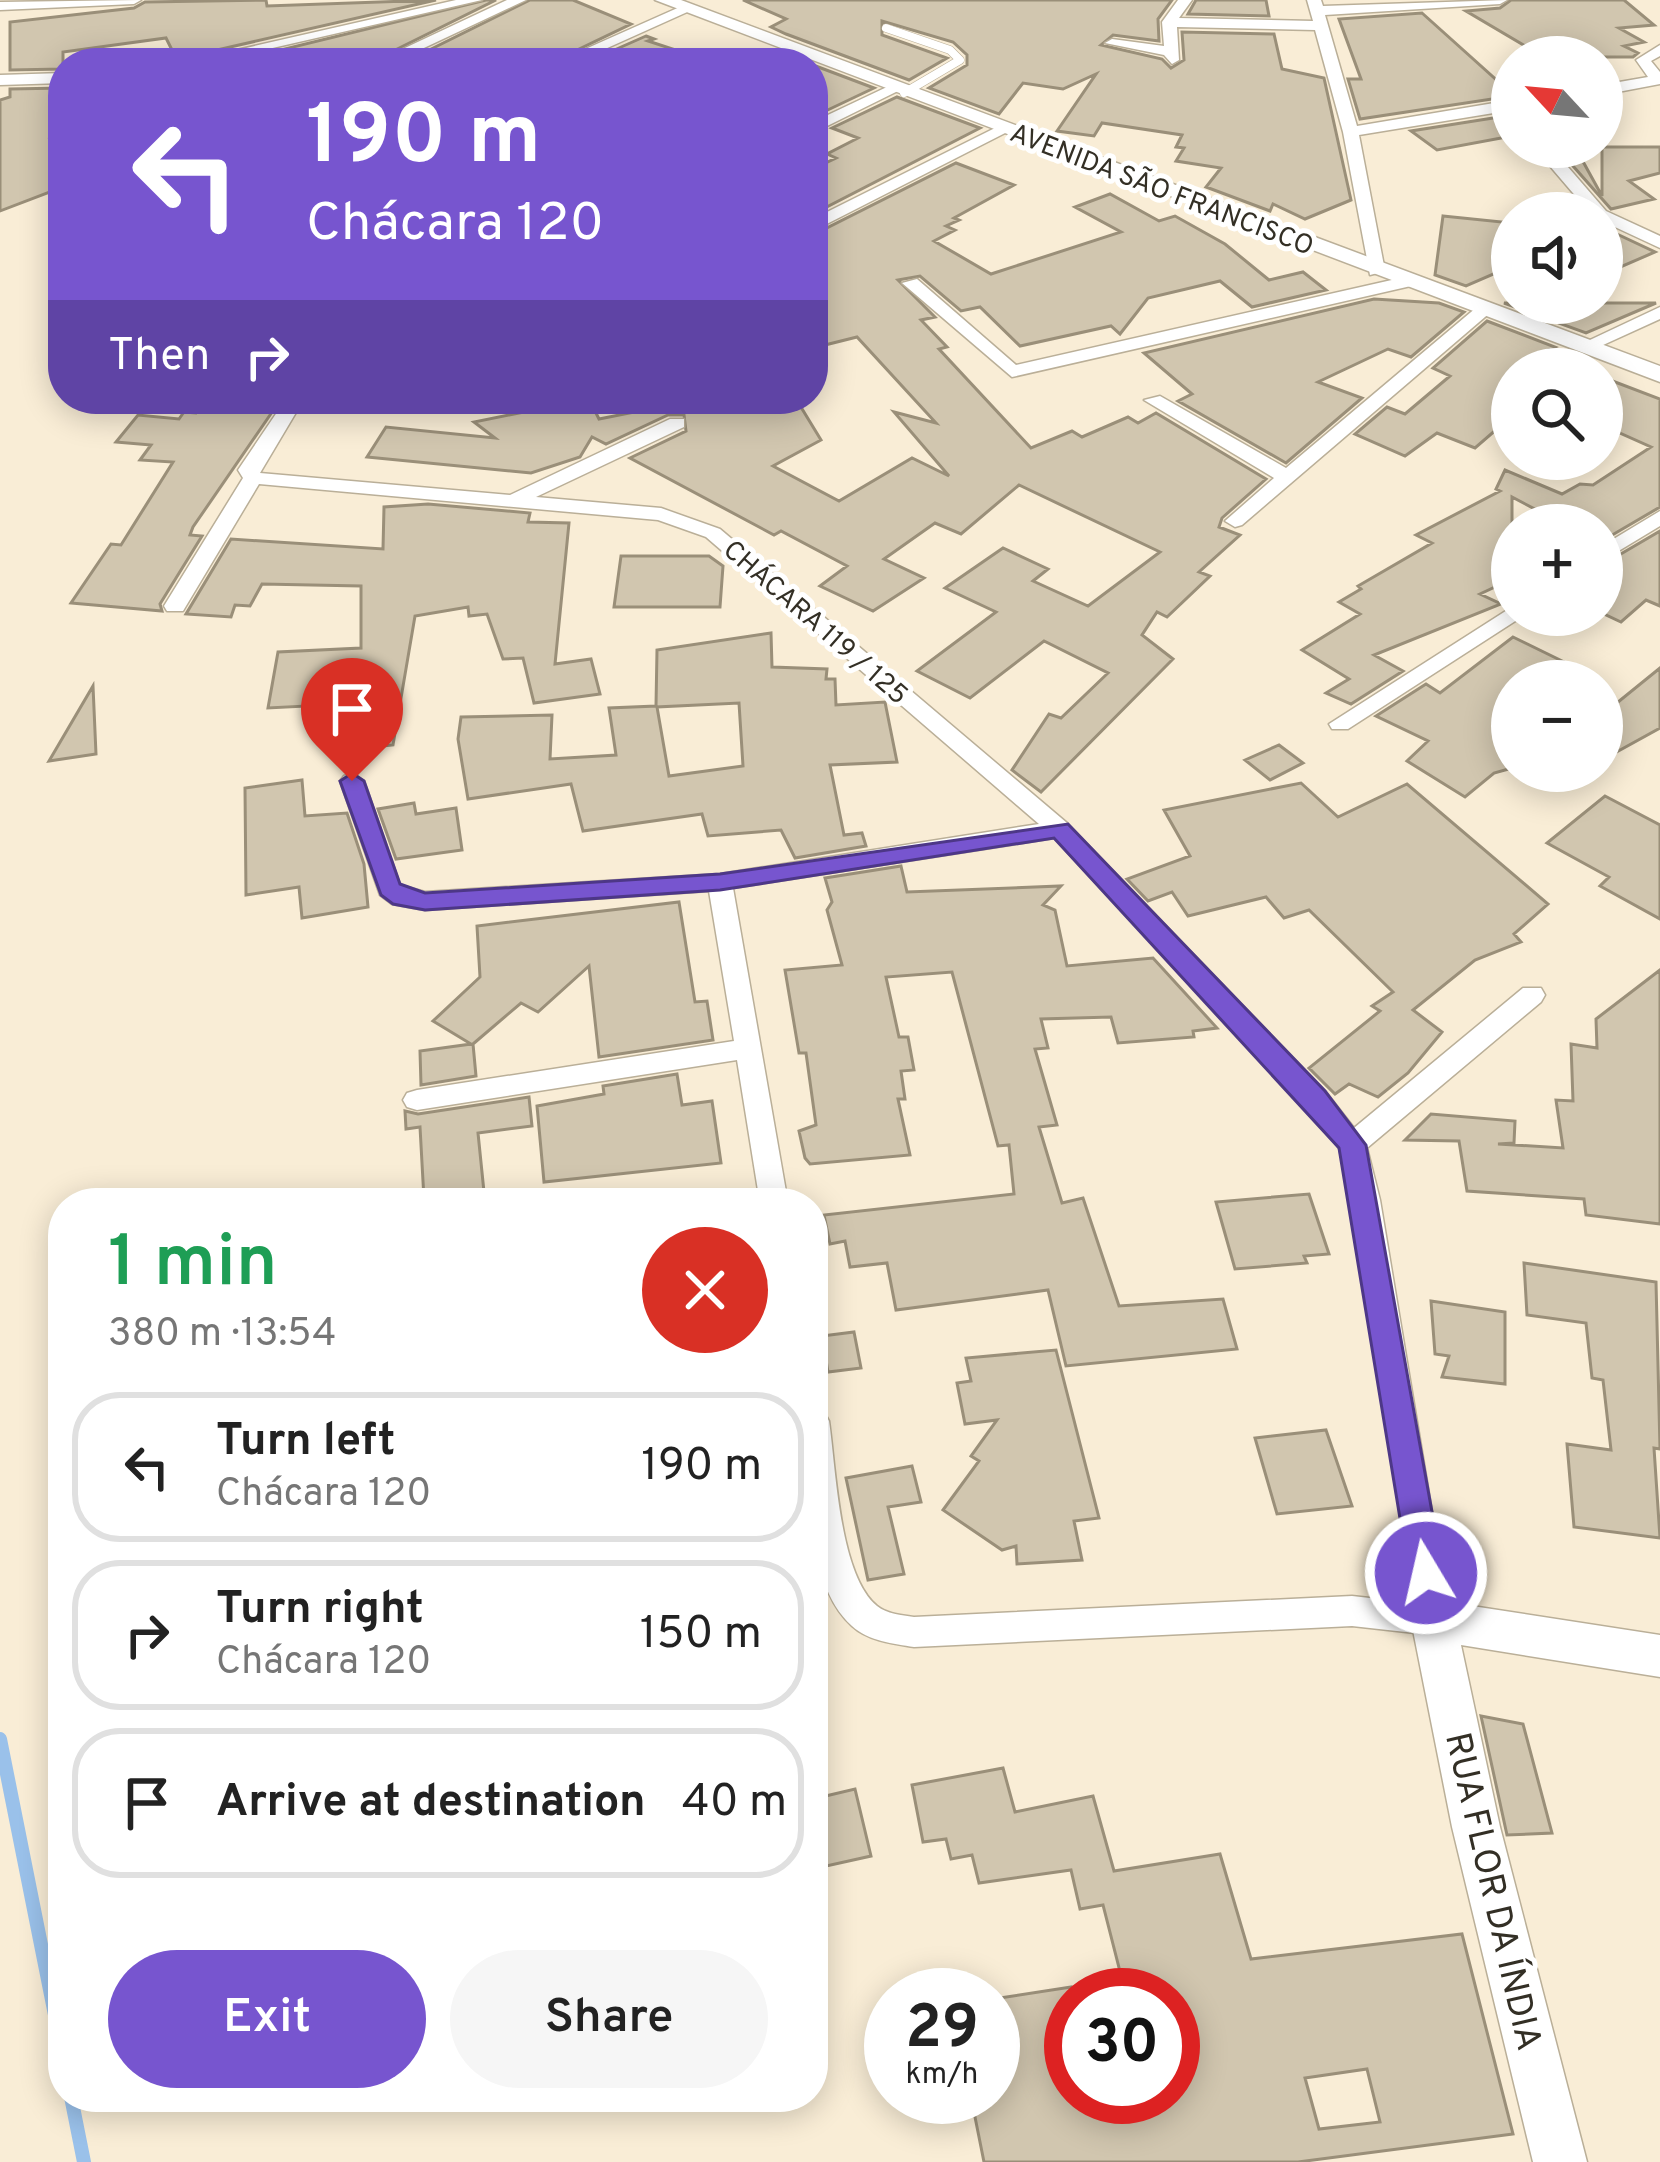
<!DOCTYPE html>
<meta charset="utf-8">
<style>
:root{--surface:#fff;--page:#f6f6f6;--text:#222;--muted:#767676;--line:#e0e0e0;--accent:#7755cf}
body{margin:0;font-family:Overpass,sans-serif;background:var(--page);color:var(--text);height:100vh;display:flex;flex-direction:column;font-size:45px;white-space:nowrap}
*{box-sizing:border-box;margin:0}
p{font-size:39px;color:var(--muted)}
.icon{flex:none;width:66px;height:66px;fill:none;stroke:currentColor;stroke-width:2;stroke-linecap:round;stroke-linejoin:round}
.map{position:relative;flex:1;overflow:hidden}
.side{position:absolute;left:48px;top:1188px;width:780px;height:924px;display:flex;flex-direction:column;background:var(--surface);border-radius:48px;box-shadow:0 6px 30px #0003}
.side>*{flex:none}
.hud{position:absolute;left:48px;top:48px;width:780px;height:366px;border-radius:48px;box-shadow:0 6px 30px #0003;background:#7755cf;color:#fff;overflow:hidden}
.needle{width:78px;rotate:296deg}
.tools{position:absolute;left:1491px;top:36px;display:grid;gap:24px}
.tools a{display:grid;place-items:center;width:132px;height:132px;border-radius:50%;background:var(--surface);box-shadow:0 6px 30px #0003;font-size:60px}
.speed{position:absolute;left:864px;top:1968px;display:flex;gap:24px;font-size:60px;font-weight:700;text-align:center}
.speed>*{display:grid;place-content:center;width:156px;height:156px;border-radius:50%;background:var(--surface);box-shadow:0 6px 30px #0003;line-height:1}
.speed small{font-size:30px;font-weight:400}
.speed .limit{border:18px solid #d22;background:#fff;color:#111}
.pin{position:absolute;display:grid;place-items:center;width:102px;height:102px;color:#fff;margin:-123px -51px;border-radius:50% 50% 50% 0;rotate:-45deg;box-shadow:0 0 12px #0007}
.pin .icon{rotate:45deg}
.me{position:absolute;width:132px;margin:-66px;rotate:351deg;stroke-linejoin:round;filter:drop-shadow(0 0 9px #0008)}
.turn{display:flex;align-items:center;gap:42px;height:252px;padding:0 60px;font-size:54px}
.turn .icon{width:156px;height:156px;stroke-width:2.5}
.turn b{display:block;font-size:84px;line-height:102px}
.then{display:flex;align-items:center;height:114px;padding:0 60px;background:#0003;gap:24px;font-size:45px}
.round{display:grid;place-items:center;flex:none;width:126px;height:126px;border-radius:63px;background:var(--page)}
.headline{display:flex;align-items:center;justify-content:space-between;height:204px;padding:0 60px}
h1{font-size:72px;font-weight:600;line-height:90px;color:#1e9e55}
.primary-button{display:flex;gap:24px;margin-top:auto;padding:24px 60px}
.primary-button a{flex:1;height:138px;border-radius:72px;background:var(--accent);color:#fff;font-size:48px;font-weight:600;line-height:138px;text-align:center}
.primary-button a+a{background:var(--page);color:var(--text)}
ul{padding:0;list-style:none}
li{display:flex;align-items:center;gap:36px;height:150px;margin:0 24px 18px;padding:0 36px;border:6px solid var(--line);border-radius:48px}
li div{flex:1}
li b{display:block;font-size:45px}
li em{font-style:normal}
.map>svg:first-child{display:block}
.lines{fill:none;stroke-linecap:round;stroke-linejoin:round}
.stream{stroke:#9ac1ea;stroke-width:14}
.building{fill:#d1c6af;stroke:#9a8f79;stroke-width:3;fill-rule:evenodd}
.service-casing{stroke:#baaf98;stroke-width:9}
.minor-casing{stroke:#baaf98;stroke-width:3}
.tertiary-casing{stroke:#baaf98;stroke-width:3}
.service{stroke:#fff;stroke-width:8}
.minor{fill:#fff;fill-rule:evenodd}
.tertiary{fill:#fff;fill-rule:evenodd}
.route{fill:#7755cf;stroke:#4d3787;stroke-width:3}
.labels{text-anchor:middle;stroke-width:10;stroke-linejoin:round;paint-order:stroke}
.far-street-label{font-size:27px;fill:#332f25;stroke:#fff}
.near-street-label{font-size:36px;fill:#332f25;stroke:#fff}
</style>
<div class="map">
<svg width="1660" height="2162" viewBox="0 0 1660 2162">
<rect width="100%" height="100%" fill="#f9edd6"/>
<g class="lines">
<path class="stream" d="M0 1739 63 2055
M71 2097 84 2162"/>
</g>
<path class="building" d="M266 0 267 6 436 0 204 53 173 52 166 38 63 52V69L10 70V22L134 8 145 2Z
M486 0H496L369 63H227Z
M530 0H573L631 24 550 63H403Z
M743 0H1172L1158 19 1159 41 1113 35 1101 45 1162 59 1171 68 1184 60 1182 32 1274 34 1282 69 1324 78 1351 200 1305 219 1273 204 1270 211 1206 187 1221 168 1176 161 1184 148 1176 147 1182 135 1102 123 1094 136 1057 131 1096 74 1063 89 1023 83 999 114 929 88 967 65V55L953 42 882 21V35L947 58 909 80 786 34 771 27 786 19Z
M1196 0H1266L1269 16 1188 14Z
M1511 0H1624L1654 25 1619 28 1644 42 1624 46 1638 53 1633 57H1544L1466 11 1500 8Z
M1422 13 1512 94V96L1360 119 1348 79H1361L1339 19Z
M646 36 654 39 648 41 697 57 696 63H585Z
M813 65 874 88 813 117Z
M63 88V115L52 117 62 136 50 139 63 159V187L0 211V100L10 97V89Z
M897 97 980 128 813 214V169L836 158 827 154 858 138 832 128Z
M1512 115V136L1437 150 1411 131Z
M1526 147H1575L1602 196V147H1660V173L1629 181 1654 199 1611 209 1558 149 1543 148 1538 156Z
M956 163 1014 185 954 218 959 220 946 226 955 230 934 241 991 274 1121 232 1075 207 1110 194 1159 221 1175 216 1225 244 1269 280 1303 272 1326 290 1252 307 1220 281 1148 298 1120 334 1111 326 1020 346 980 307 961 311 920 276 898 280 935 317 921 320 947 347 939 349 1031 448 1072 431 1082 437 1128 417 1138 423 1156 413 1266 479 1222 518 1219 527 1240 535 1199 572 1210 576 1167 617 1157 612 1142 635 1173 659 1041 792 1012 770 1049 714 1061 718 1108 673 1044 641 970 698 917 671 996 612 945 588 1003 548 1048 569 1033 581 1088 606 1160 552 1019 485 961 534 935 523 884 559 924 578 873 611 820 586 847 566 781 531 774 535 630 458 686 431 684 415H668L606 444 592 437 580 457 531 473 367 457 386 427 495 438 474 422 589 399 599 419 655 408 651 399H796L821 440 773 466 839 501 912 458 949 476 894 412 936 423 857 337 813 348V235Z
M1443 216 1512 223V266L1466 286 1435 275Z
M1602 227 1655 252 1602 275Z
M1374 299 1439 303 1464 312 1411 357 1388 349 1318 382 1362 398 1286 463 1178 401 1192 394 1144 353Z
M1504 303H1656L1586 333Z
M1487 321 1555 347 1539 354 1559 361 1548 369H1512V416L1475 448 1437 433 1405 456 1355 434 1387 407 1405 414 1450 376 1433 368Z
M1602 377 1660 399V507L1602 541V525H1565L1512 497V579L1480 594 1501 604 1374 655 1403 671 1351 704 1326 693 1349 679 1302 650 1360 614 1339 602 1361 589 1358 586 1432 543 1416 535 1500 491 1496 489 1505 470 1562 494 1580 484 1593 485 1651 447 1602 425Z
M206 399H281L193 527 190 535 202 536 160 604 162 611 71 603 111 544 121 545 173 462 140 460 151 445 116 442 138 415 179 419 184 412 196 413Z
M428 504 530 513 528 522 569 523 555 664 591 659 600 694 534 703 523 658 503 659 487 614 469 616 468 607 415 616 393 745 364 748 365 703 268 708 278 652 361 648V586L262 584 250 606 235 605 231 617 186 614 231 539 383 549 384 507Z
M1660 531V606L1646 600 1621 622 1602 613V569L1608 564 1602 566V565Z
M621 556H709L723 566 720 607H614Z
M771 633 772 667 827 669 826 679H835L836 705 885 702 897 762 830 765 844 835 862 833 866 846 795 858 781 830 708 836 702 814 583 831 571 784 468 799 458 739 461 717 552 715 550 759 616 755 609 708 656 706 657 650ZM739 703 743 766 669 776 657 707Z
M1513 637 1603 681H1512V768L1494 773 1465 797 1407 761 1428 741 1376 716 1426 684 1440 693Z
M1660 668V728L1602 760V715Z
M93 686 96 754 49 761Z
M1279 745 1303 763 1270 780 1245 760Z
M302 780 305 816 347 813 364 864 368 907 302 918 299 887 246 895 245 788Z
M1301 783 1338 817 1407 784 1548 904 1514 934 1521 942 1475 960 1413 1010 1442 1032 1408 1073 1378 1097 1349 1084 1335 1094 1309 1068 1380 1011 1372 1006 1393 992 1309 910 1284 918 1266 897 1188 916 1172 892 1148 901 1127 879 1190 856 1164 810Z
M1605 796 1660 825V919L1600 886 1609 877 1547 843Z
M414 803 416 814 456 808 462 850 396 859 378 809Z
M901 866 907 892 1061 886 1043 905 1055 910 1067 966 1153 958 1217 1028 1193 1031 1194 1037 1118 1043 1111 1017 1041 1019 1048 1048 1035 1049 1057 1125 1039 1127 1062 1203 1083 1198 1119 1306 1223 1299 1237 1349 1066 1366 1048 1290 896 1310 887 1263 850 1267 845 1241 830 1244 824 1215 1014 1194 1009 1145 998 1146 952 972 886 977 899 1037H908L914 1070 901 1071 905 1099H898L910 1155 810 1164 805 1158 799 1131 816 1125 806 1053H799L785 970 842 965 827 910 832 902 825 878Z
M679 902 695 1002 707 1001 713 1040 599 1057 589 966 538 1012 521 1003 473 1044 476 1076 421 1085 420 1051 471 1044 433 1021 480 977 477 926Z
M1660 970V1224L1586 1215 1584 1199 1467 1191 1459 1141 1405 1140 1431 1114 1515 1121 1514 1143 1498 1144 1563 1148 1556 1100 1573 1101 1571 1044 1597 1048 1596 1019Z
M677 1074 682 1105 712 1101 721 1163 544 1182 537 1106 604 1094 603 1086Z
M529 1097 532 1126 478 1133 484 1192 424 1199 420 1127 406 1129 405 1111 418 1114Z
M1309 1194 1329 1254 1304 1256 1307 1263 1235 1269 1216 1202Z
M1524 1263 1656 1282 1660 1449 1654 1448 1660 1538 1574 1527 1567 1444 1611 1450 1603 1380 1592 1378 1586 1323 1527 1315Z
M1431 1301 1505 1312V1384L1442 1377 1449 1356 1435 1354Z
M854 1332 861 1368 828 1372 822 1336Z
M1056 1350 1099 1518 1074 1521 1082 1560 1017 1564 1016 1546 1002 1550 943 1510 979 1461 971 1456 997 1420 965 1424 957 1383 971 1381 966 1358Z
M1326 1430 1352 1506 1277 1514 1255 1438Z
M912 1466 921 1502 888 1507 904 1574 868 1580 846 1478Z
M1481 1716 1523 1724 1552 1833 1507 1835Z
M1003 1768 1015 1812 1093 1796 1114 1871 1220 1854 1251 1959 1462 1934 1513 2134 1298 2162H984L971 2097H993V1999L1071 1987V2097H1178L1173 1995H1126L1103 1905 1080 1909 1071 1870 979 1883 972 1855 951 1859 946 1839 923 1842 912 1785ZM1367 2069 1380 2122 1319 2129 1305 2078Z
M855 1789 871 1856 813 1869V1799Z"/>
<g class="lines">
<defs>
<path id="service" d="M886 28 950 50 960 60 904 93"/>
<path id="minor" d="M141 0 134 4 0 10V2Z
M456 0H482L207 63H180Z
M507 0H526L392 63H373Z
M1178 0H1192L1179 18 1313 21 1307 0H1321L1323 6 1507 0 1500 4 1325 15 1357 126 1512 100V110L1359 135 1385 271 1370 275 1343 132 1315 30 1177 27 1179 60 1172 64 1164 55 1105 43 1112 39 1164 46 1162 22Z
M682 6 694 9 574 63H554Z
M1660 45V56L1651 61 1660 72V84L1602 95V85L1648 77 1636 60Z
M63 73V83L0 85V75Z
M889 86 902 89 813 133V122Z
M999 126 1013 129 813 231V219Z
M1543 152H1555L1606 211 1660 236V248L1602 221V213H1590L1543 158Z
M1405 277 1411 278V286L1012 377 902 283 917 279 1016 365Z
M1477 307 1492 311 1242 525 1235 527 1225 521 1274 478 1144 400 1160 396 1286 468Z
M1660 307V319L1590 351 1575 347Z
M286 399H304L260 473 510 495 670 419H684V427L536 497 661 508 720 529 1067 823 1325 1091 1354 1128 1523 988H1541L1545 995 1541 1002 1367 1148 1380 1200 1450 1620 1445 1631 1433 1635 1352 1626 914 1647C894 1644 868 1641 852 1626 800 1579 813 1471 813 1408L824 1412 829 1421C836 1468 839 1575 877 1606 887 1614 901 1615 914 1617L1352 1596 1414 1603 1352 1200 1339 1148 1305 1105 1054 838 733 888 788 1203H760L737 1060 417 1110 407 1107 403 1100 407 1093 417 1090 734 1041 709 891 425 910 392 904 380 895 340 781 344 776 352 773 364 781 400 885 425 892 720 874 1039 824 706 537 658 520 259 484 183 611H167L164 606 243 478 238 470Z
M1660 511V526L1602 561V546Z
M1512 607V615L1520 618 1348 729H1332L1329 724Z"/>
<path id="tertiary" d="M655 0H681L1660 366V382Z
M1433 1600 1660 1635V1677L1461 1645 1500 1827 1587 2162H1533L1452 1827 1411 1620 1417 1606Z"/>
</defs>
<use href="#service" class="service-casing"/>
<use href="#minor" class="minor-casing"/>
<use href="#tertiary" class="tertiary-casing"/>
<use href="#service" class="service"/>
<use href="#minor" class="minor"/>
<use href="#tertiary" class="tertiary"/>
</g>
<path class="route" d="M352 773 364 781 400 884 425 893 720 874 1068 824 1325 1091 1366 1145 1443 1573 1438 1584 1426 1588 1414 1584 1409 1573 1339 1148 1054 838 720 890 425 910 393 904 381 895 340 781Z"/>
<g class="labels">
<g class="far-street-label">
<text transform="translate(1162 189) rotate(21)" y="9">AVENIDA SÃO FRANCISCO</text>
<text transform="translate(816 622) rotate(41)" y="9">CHÁCARA 119 / 125</text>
</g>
<g class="near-street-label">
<text transform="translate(1495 1891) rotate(77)" y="13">RUA FLOR DA ÍNDIA</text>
</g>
</g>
</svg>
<div class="tools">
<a><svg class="needle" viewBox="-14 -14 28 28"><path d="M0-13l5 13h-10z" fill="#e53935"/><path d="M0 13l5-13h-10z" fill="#767676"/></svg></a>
<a><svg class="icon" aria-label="sound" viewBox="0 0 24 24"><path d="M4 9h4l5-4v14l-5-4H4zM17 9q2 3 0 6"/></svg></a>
<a><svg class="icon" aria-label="search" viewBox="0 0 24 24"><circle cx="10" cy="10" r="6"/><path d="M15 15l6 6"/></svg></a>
<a>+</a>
<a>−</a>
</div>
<div class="speed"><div>29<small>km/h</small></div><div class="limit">30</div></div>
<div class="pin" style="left:352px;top:781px;background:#d93025"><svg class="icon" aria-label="arrive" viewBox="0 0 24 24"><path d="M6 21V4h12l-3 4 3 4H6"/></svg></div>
<svg class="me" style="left:1426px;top:1573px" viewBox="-20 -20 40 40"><circle r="17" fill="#7755cf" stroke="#fff" stroke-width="3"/><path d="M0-11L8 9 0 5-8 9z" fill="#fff"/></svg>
<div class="hud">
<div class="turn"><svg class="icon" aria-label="left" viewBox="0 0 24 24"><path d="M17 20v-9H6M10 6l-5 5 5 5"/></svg><div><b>190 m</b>Chácara 120</div></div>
<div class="then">Then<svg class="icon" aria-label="right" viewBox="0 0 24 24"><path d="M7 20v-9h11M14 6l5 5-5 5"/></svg></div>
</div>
<section class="side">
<div class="headline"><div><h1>1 min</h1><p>380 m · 13:54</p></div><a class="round" style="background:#d93025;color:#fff"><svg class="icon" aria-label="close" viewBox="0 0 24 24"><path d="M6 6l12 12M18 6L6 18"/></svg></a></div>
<ul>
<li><svg class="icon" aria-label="left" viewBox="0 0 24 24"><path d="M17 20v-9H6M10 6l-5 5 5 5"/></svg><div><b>Turn left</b><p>Chácara 120</p></div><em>190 m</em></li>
<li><svg class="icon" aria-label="right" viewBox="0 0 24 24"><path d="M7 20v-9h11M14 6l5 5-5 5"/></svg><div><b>Turn right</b><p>Chácara 120</p></div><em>150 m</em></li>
<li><svg class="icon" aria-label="arrive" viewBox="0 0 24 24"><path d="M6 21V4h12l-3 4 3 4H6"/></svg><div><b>Arrive at destination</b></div><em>40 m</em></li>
</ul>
<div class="primary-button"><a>Exit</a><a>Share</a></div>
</section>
</div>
